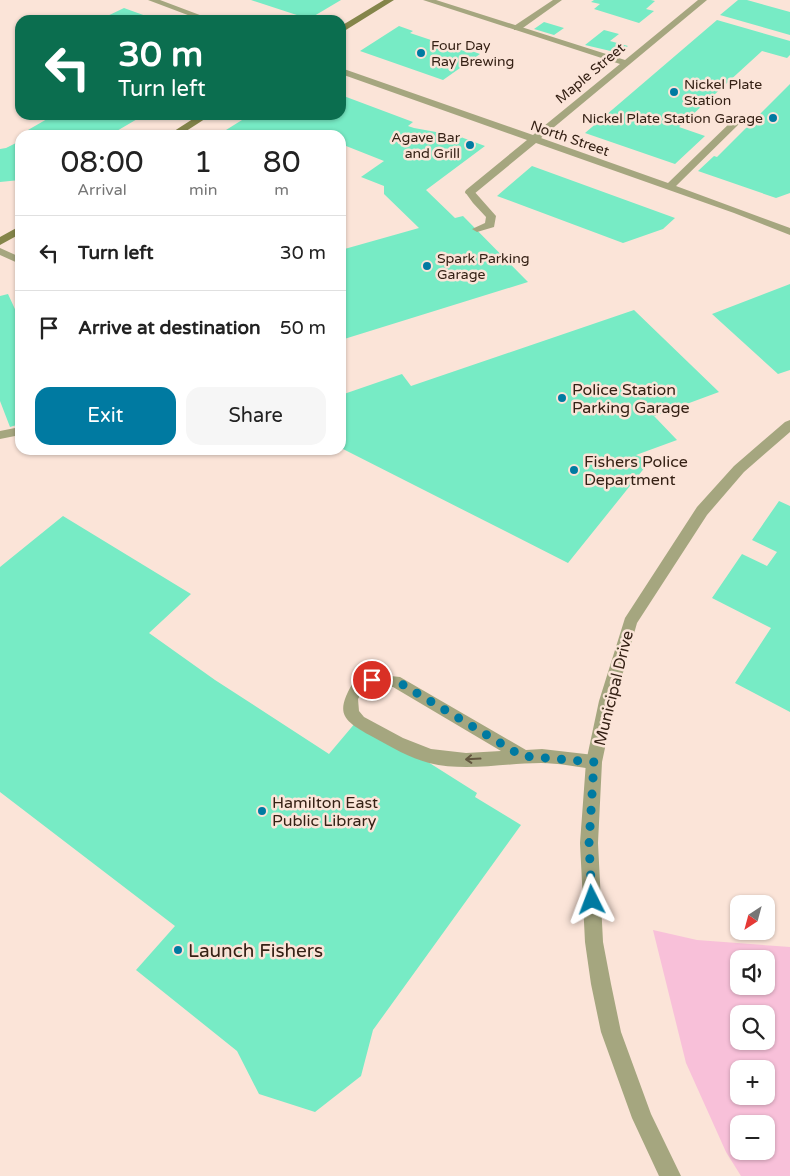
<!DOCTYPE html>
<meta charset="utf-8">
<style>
:root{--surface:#fff;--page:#f6f6f6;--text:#222;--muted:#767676;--line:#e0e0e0;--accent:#007aa1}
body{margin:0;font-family:"Varela Round",sans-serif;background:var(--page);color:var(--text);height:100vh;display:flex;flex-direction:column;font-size:19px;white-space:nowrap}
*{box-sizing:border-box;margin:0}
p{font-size:16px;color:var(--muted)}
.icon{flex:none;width:28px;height:28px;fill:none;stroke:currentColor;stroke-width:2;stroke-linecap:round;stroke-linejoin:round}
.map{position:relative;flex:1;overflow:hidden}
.sheet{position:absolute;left:15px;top:130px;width:331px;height:325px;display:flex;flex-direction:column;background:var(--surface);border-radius:15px;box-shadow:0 1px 4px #0004}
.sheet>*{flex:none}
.guide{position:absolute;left:15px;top:15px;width:331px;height:105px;border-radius:15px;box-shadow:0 1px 4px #0004;background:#0b6e4f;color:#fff;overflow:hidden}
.needle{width:32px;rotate:216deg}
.fabs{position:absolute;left:730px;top:895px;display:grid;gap:10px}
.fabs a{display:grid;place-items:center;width:45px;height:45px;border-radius:10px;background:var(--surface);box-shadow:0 1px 4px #0004;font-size:25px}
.pin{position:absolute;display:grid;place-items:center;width:42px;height:42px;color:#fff;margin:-21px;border:2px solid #fff;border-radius:50%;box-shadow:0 1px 5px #0007}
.me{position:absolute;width:55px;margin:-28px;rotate:357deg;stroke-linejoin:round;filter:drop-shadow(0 0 4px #0008)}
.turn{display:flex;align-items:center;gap:18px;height:105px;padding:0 20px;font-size:22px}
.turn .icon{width:65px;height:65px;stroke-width:2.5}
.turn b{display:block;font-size:35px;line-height:42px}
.eta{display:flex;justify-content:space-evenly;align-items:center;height:85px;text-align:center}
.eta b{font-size:30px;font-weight:600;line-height:35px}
.primary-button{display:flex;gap:10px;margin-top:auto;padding:10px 20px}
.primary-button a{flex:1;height:58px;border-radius:15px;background:var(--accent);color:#fff;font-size:20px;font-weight:600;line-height:58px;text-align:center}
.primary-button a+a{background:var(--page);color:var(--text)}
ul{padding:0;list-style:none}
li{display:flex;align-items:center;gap:15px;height:75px;padding:0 20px;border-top:1px solid var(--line)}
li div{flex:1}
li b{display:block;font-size:19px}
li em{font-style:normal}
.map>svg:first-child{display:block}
.green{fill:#f8c0d9;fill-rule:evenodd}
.building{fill:#77ebc5}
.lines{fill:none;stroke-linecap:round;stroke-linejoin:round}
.lane{fill:#a5a67f;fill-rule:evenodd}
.street{fill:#a5a67f;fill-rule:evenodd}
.secondary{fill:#84854a;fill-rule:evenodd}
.oneway{stroke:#62563f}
.route{stroke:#007aa1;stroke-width:9;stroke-dasharray:0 16.2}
.poi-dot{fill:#007aa1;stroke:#fbe4d8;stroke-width:2}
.labels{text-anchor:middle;stroke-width:5;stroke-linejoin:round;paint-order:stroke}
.far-poi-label{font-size:14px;fill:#352115;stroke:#fbe4d8;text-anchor:start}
.far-street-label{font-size:14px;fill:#352115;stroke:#fbe4d8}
.poi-label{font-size:16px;fill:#352115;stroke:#fbe4d8;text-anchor:start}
.street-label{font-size:16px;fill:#352115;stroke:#fbe4d8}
.near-poi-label{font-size:19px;fill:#352115;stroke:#fbe4d8;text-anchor:start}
</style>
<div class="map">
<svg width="790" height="1176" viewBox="0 0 790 1176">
<rect width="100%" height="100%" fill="#fbe4d8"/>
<path class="green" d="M653 930 697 940 790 947V1176H741L726 1152 686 1063ZM739 959H766V986H739ZM739 1014H766V1041H739ZM739 1069H766V1096H739ZM739 1124H766V1151H739Z"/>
<path class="building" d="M251 0H341L309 19Z
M594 0H651L655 1 646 9 654 11 639 23 594 9 600 4 591 2Z
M738 0H747L790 12V35L720 15Z
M124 8 157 20H99Z
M717 20 790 41V55L787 58 762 51 679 127 705 136 675 164 585 133Z
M544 22 564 28 554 35 534 29Z
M399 26 413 31 410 33 467 52 469 50 480 54 443 80 360 51Z
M604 30 619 34 610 41 628 46 619 53 585 45Z
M790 84V193L776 198 698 171 714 156 717 157Z
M341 95 413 122 408 126 414 128 458 136 485 146 426 190 455 218 463 216 528 282 341 340V250L419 228 384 194V186L361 177 384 161 341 144V135H218L250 115H341Z
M54 115H144L110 135H30L34 133 28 130Z
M20 141V180L0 182V149L6 148Z
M532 166 675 218 663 229 623 243 497 196Z
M790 284V370L778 374 712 314Z
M8 294 20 320V424L10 427 0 401V296Z
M634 310 719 392 654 416 677 440 636 455 650 461 568 563 341 448V395L402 374 411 386Z
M779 501 790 506V712L735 683 771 628 712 598 742 554 767 566 777 552 752 540Z
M63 516 191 594 149 633 215 680 329 754 356 722 401 745 477 793 475 797 521 825 373 1030 361 1076 315 1112 259 1094 237 1051 136 970 175 926 0 792V567Z"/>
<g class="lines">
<path class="lane" d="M553 0H562L520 30H514V26Z
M470 189 473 190 496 216 494 227 477 232 472 229 485 223 486 217 473 203 465 192Z
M20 427V435L0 439V431Z
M372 674 400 677 526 750 542 749 594 755 599 757 602 762 599 767 594 769C577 767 558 763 541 763 504 763 466 772 429 763 410 758 391 747 373 737 340 719 335 713 355 679ZM372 686 393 687 501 751 466 753 431 749 403 738 364 717 359 711 358 699 365 688Z"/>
<path class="street" d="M148 0H160L213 20H201Z
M423 0H436L625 60 698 0H707L541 138 668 183 734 119H740V123L676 186 790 228V235L734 213 536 143 474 194H466L465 192 466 190 527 140 341 74V68L533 135 620 64Z
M0 248 20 257V264L0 255Z
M790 420V432L744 472 707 515 637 623 615 701 602 762 598 843 603 942 611 984 621 1032 651 1114 681 1176H659L632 1118 601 1032 591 984 585 942 580 843 586 762 599 701 625 618 697 507 734 466 785 422Z"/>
<path class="secondary" d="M384 0H394L341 33V26Z
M199 115H211L180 135H168Z
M20 226V234L0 245V237Z"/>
</g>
<defs><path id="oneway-shaft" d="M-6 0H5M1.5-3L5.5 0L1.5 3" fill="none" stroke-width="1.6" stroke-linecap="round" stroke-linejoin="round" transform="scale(1.25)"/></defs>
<use class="oneway" href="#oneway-shaft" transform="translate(473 759) rotate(177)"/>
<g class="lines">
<path class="route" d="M372 680H395L522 756 594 762 589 844 592 900"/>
</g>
<g class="poi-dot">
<circle cx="421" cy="53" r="5"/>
<circle cx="674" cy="92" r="5"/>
<circle cx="773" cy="118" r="5"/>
<circle cx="470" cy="145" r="5"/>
<circle cx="427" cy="266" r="5"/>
<circle cx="562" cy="398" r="5"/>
<circle cx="574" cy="470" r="5"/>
<circle cx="262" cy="811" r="5"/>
<circle cx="178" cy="950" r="5"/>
</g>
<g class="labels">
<g class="far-poi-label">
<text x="431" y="50">Four Day<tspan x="431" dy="16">Ray Brewing</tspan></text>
<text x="684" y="89">Nickel Plate<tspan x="684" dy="16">Station</tspan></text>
<text x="763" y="123" text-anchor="end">Nickel Plate Station Garage</text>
<text x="460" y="142" text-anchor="end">Agave Bar<tspan x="460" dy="16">and Grill</tspan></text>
<text x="437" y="263">Spark Parking<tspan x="437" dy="16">Garage</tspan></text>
</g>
<g class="far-street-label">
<text transform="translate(590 73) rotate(-40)" y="5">Maple Street</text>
<text transform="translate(570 138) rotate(19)" y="5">North Street</text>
</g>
<g class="poi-label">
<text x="572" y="395">Police Station<tspan x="572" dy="18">Parking Garage</tspan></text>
<text x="584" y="467">Fishers Police<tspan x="584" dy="18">Department</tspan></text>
<text x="272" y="808">Hamilton East<tspan x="272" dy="18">Public Library</tspan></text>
</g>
<g class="street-label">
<text transform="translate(613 688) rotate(-76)" y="6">Municipal Drive</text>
</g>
<g class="near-poi-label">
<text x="188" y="957">Launch Fishers</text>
</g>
</g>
</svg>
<div class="fabs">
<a><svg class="needle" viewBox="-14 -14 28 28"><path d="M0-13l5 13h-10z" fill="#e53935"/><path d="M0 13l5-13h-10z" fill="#767676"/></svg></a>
<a><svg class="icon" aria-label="sound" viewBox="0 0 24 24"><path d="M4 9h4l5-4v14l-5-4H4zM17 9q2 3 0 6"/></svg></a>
<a><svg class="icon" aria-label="search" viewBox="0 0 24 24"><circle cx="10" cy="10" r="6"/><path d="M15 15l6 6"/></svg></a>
<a>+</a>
<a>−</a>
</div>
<div class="pin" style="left:372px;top:680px;background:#d93025"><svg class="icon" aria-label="arrive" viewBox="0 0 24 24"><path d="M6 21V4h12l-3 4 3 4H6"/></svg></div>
<svg class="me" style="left:592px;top:900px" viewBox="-20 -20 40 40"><path d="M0-17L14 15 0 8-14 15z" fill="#007aa1" stroke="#fff" stroke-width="4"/></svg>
<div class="guide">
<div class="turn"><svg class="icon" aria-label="left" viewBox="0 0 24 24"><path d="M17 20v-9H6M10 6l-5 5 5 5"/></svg><div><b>30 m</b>Turn left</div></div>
</div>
<section class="sheet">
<div class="eta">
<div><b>08:00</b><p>Arrival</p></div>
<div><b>1</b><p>min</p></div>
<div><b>80</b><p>m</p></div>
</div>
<ul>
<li><svg class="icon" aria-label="left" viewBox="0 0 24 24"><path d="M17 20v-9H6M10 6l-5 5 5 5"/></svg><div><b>Turn left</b></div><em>30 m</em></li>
<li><svg class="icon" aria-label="arrive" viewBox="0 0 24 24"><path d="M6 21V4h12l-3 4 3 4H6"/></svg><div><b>Arrive at destination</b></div><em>50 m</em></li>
</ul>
<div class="primary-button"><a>Exit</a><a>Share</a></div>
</section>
</div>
